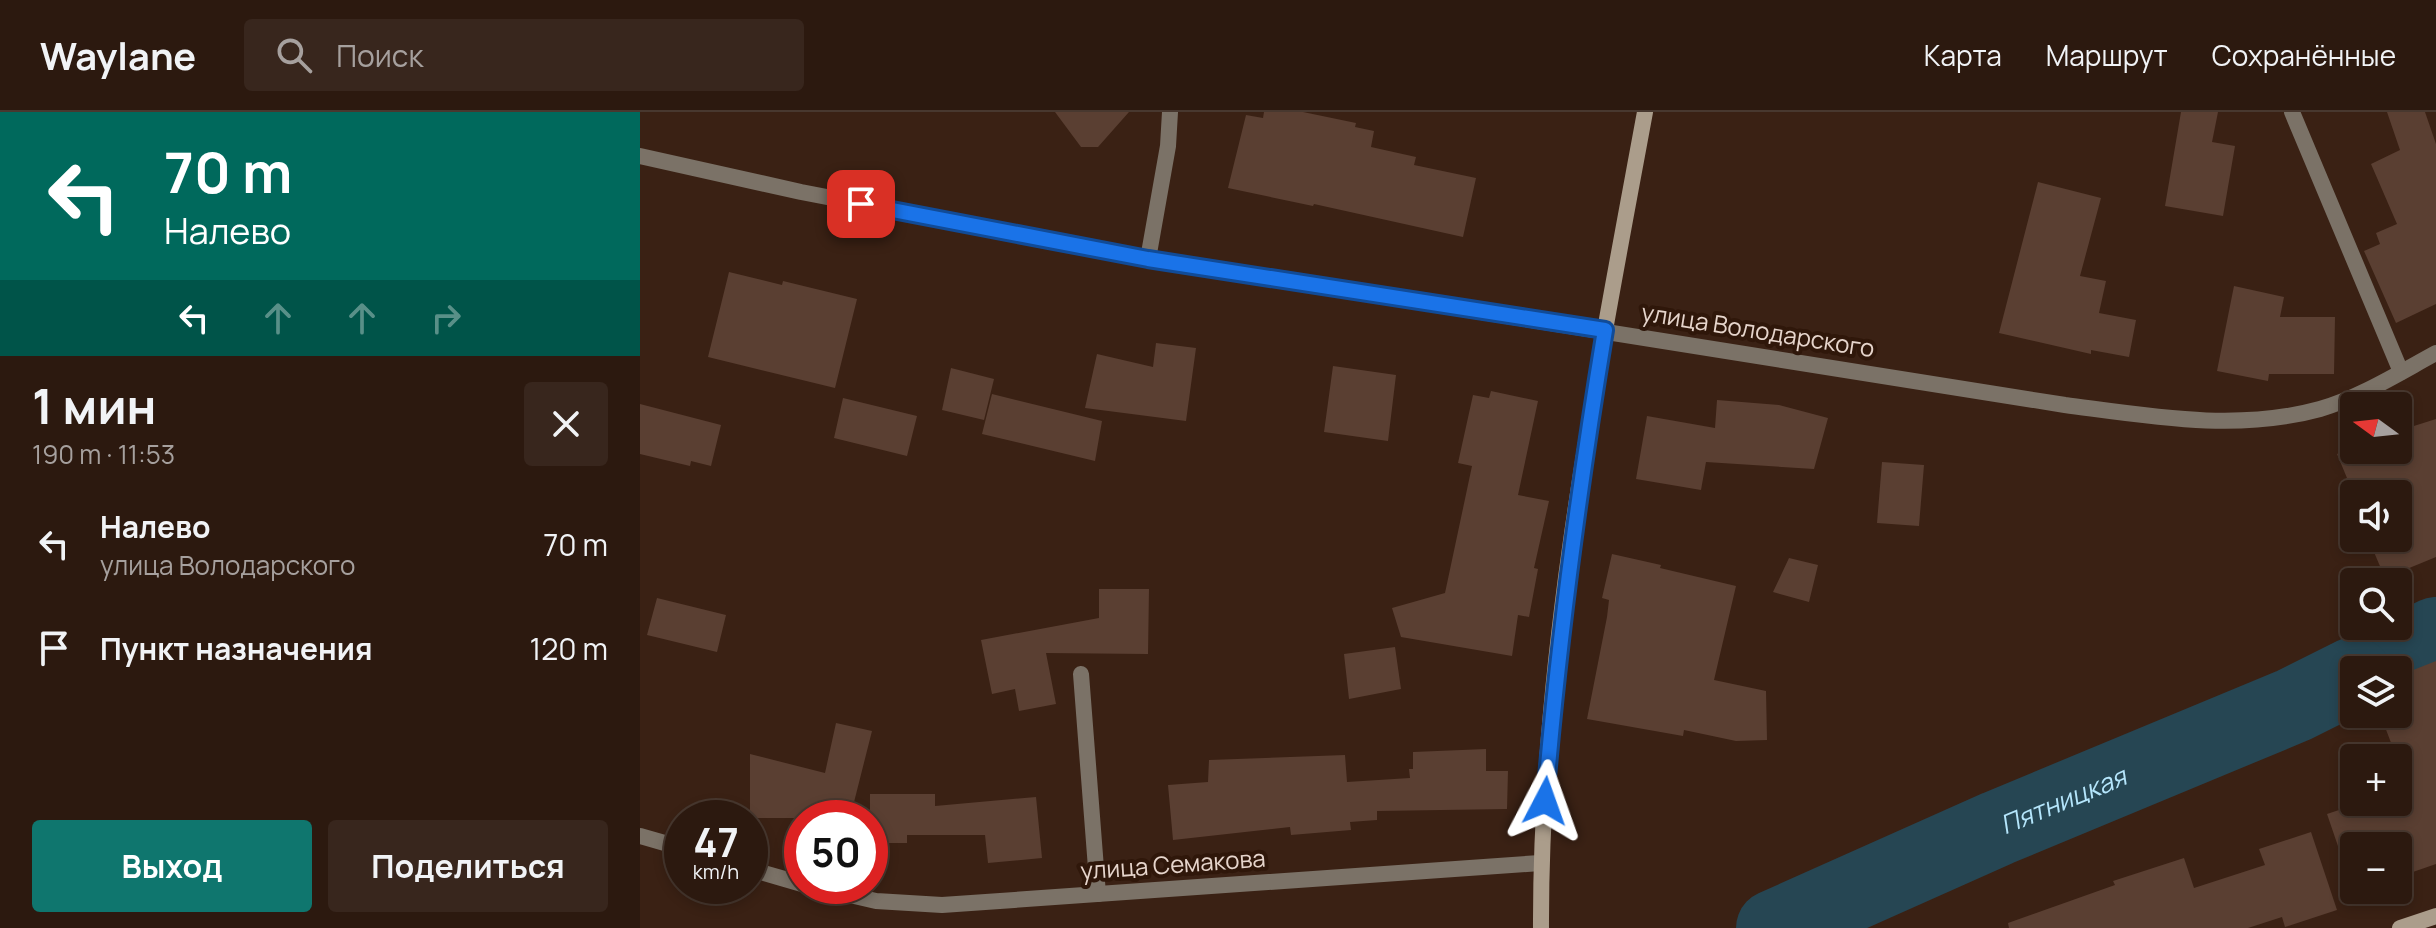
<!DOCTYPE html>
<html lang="ru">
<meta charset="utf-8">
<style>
:root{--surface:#2c190f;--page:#38261d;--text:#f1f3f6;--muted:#a6a09e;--line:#48382f;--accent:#0f766e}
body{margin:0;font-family:Manrope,sans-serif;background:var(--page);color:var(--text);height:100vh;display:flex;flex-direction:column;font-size:30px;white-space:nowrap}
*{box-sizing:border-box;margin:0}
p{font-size:26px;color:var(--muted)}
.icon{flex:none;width:44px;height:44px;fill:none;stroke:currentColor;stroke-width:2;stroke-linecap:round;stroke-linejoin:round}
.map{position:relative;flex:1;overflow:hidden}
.side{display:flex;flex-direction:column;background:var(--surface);width:640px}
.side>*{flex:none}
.guide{background:#00695c;color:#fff;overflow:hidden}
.needle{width:52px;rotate:285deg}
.tools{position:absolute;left:1700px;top:280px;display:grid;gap:16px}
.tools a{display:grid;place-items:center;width:72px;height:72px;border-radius:8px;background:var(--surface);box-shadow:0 4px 12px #0003,0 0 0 2px var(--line);font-size:40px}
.speed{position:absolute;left:24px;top:688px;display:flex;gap:16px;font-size:40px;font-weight:700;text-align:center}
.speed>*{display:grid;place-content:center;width:104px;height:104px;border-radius:50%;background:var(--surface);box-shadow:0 4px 12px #0003,0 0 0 2px var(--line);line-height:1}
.speed small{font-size:20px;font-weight:400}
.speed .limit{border:12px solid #d22;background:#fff;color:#111}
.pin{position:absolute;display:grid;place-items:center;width:68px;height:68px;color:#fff;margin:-34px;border-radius:16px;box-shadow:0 4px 12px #0006}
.me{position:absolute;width:88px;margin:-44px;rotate:4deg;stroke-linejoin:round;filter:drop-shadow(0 0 6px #0008)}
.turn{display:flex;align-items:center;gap:28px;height:168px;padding:0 32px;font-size:36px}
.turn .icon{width:104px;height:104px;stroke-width:2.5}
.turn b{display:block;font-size:56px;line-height:68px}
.lanes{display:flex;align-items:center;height:76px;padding:0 32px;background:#0003;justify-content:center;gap:40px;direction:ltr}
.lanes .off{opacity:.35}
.round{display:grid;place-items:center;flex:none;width:84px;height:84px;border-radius:8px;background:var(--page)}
.head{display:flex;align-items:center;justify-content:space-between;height:136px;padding:0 32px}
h1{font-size:48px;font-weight:700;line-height:60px}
.button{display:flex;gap:16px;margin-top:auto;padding:16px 32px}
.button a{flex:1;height:92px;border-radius:8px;background:var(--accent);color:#fff;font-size:32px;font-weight:700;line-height:92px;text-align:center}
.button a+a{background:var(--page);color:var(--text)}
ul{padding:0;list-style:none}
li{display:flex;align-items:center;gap:24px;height:104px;padding:0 32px}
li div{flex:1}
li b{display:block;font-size:30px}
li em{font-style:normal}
header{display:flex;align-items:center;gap:48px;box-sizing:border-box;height:112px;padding:0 40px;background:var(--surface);border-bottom:2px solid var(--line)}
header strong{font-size:38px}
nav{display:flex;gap:44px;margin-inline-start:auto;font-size:28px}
.search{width:560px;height:72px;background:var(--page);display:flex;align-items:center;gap:20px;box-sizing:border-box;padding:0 28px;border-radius:8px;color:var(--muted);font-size:30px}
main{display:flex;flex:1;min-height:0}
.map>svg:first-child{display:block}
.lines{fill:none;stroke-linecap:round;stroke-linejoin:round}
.river{stroke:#264653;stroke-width:76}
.building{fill:#5a3f32}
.lane{stroke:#7b7267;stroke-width:16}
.street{stroke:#7b7267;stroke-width:16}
.secondary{stroke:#ab9d8b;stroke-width:16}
.route-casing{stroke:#114b97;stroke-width:20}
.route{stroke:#1a73e8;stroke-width:14}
.labels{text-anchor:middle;stroke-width:8;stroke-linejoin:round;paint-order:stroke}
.street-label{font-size:24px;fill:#e6d5cc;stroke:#2f170a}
.water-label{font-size:26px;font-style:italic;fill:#b5e6fc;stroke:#2f170a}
</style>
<header>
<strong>Waylane</strong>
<div class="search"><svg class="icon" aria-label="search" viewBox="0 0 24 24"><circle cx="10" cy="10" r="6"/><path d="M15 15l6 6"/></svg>Поиск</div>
<nav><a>Карта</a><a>Маршрут</a><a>Сохранённые</a></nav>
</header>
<main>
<section class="side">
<div class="guide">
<div class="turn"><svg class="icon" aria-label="left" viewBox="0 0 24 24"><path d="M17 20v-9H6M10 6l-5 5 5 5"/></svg><div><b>70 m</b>Налево</div></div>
<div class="lanes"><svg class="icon" aria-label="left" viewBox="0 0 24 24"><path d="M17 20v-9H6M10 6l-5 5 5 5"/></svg><svg class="icon off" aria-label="ahead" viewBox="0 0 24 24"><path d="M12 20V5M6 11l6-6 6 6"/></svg><svg class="icon off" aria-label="ahead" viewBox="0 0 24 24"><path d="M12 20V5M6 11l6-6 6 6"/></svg><svg class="icon off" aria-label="right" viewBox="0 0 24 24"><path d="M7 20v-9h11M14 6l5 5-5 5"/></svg></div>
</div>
<div class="head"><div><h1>1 мин</h1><p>190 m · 11:53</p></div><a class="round"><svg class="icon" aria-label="close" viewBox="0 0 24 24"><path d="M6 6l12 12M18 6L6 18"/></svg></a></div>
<ul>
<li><svg class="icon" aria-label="left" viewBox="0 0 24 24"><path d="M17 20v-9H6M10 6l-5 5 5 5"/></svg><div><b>Налево</b><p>улица Володарского</p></div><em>70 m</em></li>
<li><svg class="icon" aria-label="arrive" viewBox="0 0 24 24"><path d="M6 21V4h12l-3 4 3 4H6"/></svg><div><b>Пункт назначения</b></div><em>120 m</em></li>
</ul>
<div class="button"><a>Выход</a><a>Поделиться</a></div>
</section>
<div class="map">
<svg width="1796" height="816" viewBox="0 0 1796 816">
<rect width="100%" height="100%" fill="#3a2114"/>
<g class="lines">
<g class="river">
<path d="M1724 558 1796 523"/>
<path id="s1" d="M1134 816 1358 716 1654 593 1714 563"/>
</g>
</g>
<path class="building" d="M415 0H489L458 35H441Z
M624 0H663L716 11 715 15 734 19 731 35 776 45 774 53 836 66 823 125 674 92 673 94 588 76 606 3 623 6Z
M1541 0H1578L1572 30 1595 34 1583 104 1525 94Z
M1747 0H1785L1796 32V192L1756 211 1724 139 1740 132 1736 121 1757 112 1731 52 1760 38Z
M1398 70 1461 86 1440 164 1466 169 1459 201 1496 208 1489 245 1451 238V242L1359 221Z
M89 160 142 173 143 169 217 187 195 276 68 245Z
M1594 174 1644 185 1640 205H1695L1694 262H1629L1628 269 1577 259Z
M516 231 556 236 546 309 445 296 457 242 513 255Z
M693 254 756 263 748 329 684 320Z
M311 256 354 267 344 308 302 298Z
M851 279 898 289 878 383 909 389 894 456 898 457 889 505 878 503 872 544 761 525 752 496 805 481 832 354 818 351 833 283 849 286Z
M352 282 462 309 455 349 342 322Z
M203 286 277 304 267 344 194 326Z
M1077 288 1139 293 1188 306 1174 357 1066 350 1061 378 996 367 1007 304 1075 316Z
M0 292 81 313 71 354 51 349 50 354 0 342Z
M1796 307V445L1745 466 1728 426H1758V382H1714V392L1704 368 1707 366 1697 342 1714 335V338H1758V319Z
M1242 350 1284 353 1279 414 1237 411Z
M972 442 1021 453 1020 456 1096 474 1074 568 1126 579 1127 628 1096 629 1044 618 1043 624 947 607 967 505 969 488 962 486Z
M1149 446 1178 453 1169 490 1133 480Z
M459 477H509L508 542 406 541 416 592 379 599 375 577 352 582 341 528 459 506Z
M17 486 86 503 77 540 7 523Z
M755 535 761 577 709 587 704 542Z
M1796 549V752L1770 761 1756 720 1700 740 1687 702 1723 690H1758V678L1768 675 1740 602H1758V564Z
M196 611 232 619 210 706H110V642L185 661Z
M846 637V659H868L867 697 737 699V708L710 710 711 718 651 723 650 715 533 728 528 673 568 670 569 648 705 643 707 670 770 666 769 657H773V640Z
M230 682H295V694L396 685 402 746 348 751 345 723H267V731H230Z
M1671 720 1697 798 1645 815 1642 805 1608 816H1369L1368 811 1475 773 1473 769 1544 746 1554 776 1625 753 1619 737Z"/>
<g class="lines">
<path class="lane" d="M1652 0 1761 260
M508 147 528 34 530 0
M441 562 458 782"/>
<path class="street" d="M0 44 161 80 508 147 1425 293C1509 304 1597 320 1680 297 1721 285 1759 261 1796 241
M0 724 42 736
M110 757 162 772
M171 774 236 789 302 793 900 751"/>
<path class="secondary" d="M901 816C900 545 956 266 1005 0
M1760 816 1796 804"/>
</g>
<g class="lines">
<defs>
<path id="route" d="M221 92 508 147 965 218C939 375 918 531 905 689"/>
</defs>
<use href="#route" class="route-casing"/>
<use href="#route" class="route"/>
</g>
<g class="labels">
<g class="street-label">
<text transform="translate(1118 219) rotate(9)" y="8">улица Володарского</text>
<text transform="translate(533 753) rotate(-4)" y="8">улица Семакова</text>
</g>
<g class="water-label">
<text dy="9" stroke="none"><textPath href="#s1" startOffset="316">Пятницкая</textPath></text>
</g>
</g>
</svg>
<div class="tools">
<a><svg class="needle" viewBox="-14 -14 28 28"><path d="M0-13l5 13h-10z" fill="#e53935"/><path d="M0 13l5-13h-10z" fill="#a6a09e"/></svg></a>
<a><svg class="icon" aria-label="sound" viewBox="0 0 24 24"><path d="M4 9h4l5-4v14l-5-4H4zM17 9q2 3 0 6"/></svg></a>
<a><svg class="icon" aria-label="search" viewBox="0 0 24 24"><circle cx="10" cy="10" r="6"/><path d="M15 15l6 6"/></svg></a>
<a><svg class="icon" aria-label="layers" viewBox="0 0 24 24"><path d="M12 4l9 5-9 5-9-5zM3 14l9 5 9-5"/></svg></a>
<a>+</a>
<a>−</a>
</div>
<div class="speed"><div>47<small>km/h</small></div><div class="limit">50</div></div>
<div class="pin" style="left:221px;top:92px;background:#d93025"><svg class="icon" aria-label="arrive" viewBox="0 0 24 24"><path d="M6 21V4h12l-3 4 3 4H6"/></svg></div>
<svg class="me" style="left:905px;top:689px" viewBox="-20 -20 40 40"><path d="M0-17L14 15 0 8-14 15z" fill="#1a73e8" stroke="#fff" stroke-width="4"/></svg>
</div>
</main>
